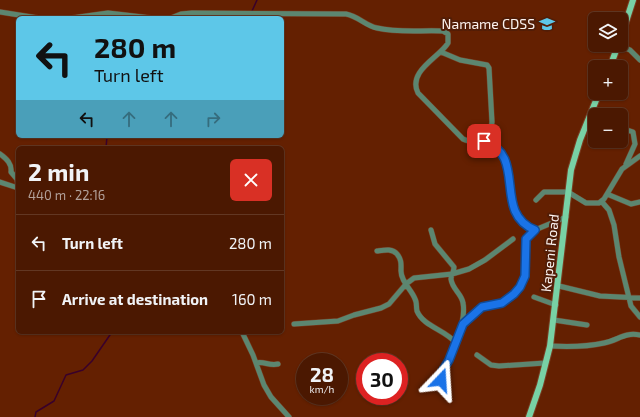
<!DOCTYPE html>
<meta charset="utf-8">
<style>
:root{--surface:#4b1801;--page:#552510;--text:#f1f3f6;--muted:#b2a099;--line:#623723}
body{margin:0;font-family:"Exo 2",sans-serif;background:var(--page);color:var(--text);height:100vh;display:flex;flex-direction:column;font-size:15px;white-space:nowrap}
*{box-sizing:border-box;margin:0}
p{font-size:13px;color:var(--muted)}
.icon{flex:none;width:22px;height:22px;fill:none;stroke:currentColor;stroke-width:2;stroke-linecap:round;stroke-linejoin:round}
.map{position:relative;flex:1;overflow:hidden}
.drawer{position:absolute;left:16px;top:146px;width:268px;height:188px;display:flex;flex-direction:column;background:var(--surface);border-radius:6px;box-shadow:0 1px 3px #0004,0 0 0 1px var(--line)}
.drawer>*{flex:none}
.top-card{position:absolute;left:16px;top:16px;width:268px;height:122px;border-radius:6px;box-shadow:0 1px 3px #0004,0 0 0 1px var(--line);background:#5dc7e8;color:#111;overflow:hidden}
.tools{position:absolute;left:588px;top:12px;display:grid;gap:8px}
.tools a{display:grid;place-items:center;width:40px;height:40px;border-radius:6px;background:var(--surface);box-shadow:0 1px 3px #0004,0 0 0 1px var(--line);font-size:20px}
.speed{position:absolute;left:296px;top:353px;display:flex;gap:8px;font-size:20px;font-weight:700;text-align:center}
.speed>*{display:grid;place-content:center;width:52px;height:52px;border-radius:50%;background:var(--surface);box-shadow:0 1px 3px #0004,0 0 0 1px var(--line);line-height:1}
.speed small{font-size:10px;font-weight:400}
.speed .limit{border:6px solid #d22;background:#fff;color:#111}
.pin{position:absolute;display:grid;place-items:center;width:34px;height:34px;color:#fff;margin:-17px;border-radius:8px;box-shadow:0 2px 6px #0006}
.me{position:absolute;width:44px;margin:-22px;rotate:20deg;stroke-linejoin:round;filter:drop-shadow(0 0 3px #0008)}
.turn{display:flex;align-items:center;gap:14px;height:84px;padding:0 12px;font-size:18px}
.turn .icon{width:52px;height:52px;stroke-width:2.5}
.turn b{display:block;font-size:28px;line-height:34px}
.lanes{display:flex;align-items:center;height:38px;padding:0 12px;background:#0003;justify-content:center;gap:20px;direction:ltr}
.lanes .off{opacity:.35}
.round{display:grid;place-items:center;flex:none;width:42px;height:42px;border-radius:6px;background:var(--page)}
.head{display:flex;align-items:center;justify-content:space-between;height:68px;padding:0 12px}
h1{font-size:24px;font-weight:700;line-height:30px}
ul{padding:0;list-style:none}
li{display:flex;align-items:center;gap:12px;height:56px;padding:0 12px;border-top:1px solid var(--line)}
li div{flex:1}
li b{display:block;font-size:15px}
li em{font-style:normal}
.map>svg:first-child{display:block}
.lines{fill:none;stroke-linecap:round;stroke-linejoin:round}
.stream{stroke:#39002b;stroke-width:1.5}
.minor-casing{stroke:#793d22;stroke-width:6}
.major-casing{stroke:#793d22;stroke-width:8}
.minor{stroke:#5c8670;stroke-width:5}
.major{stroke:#78d1a5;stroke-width:6}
.route-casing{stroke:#114b97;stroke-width:10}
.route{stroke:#1a73e8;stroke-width:7}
.labels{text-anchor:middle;stroke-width:4;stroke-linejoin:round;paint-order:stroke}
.poi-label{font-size:14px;fill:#fbf2ef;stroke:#511d07;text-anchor:end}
.street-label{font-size:14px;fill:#fbf2ef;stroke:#511d07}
</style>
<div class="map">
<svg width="640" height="417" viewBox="0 0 640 417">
<rect width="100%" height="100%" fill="#642001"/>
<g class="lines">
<path class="stream" d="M252 11 257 0
M106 148 107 136
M35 417 36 412 54 401 66 375 83 370 92 361 112 332"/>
<defs>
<path id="minor" d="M0 12 38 18H58
M72 18 108 13 151 18
M171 18 181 14 192 13 346 14C358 16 366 26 377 28 398 33 421 30 443 31L448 34V43C440 57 407 71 418 93L463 139C474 145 488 138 498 148 521 169 496 214 535 230L566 217
M618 45 630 50 640 60
M441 52 460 60 487 65 489 68 492 122 489 143
M621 128 633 132 635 144 626 164
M0 154C7 159 12 164 11 172L17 179 18 186
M0 182 18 188
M607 194 631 204 640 202
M536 200 544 192H568L586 203H599L604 199 622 169 640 156
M602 202 609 210 614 225 619 257 631 306 640 317
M431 230 435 244 454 267C454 272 451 275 451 279 452 289 462 294 463 303 467 324 450 357 440 375L441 380
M377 251C384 250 392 248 397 254 402 260 401 265 401 271 401 282 412 290 415 299 417 302 416 307 417 311 423 326 445 330 455 342
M559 286 600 296 640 298
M534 297 556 305
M554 320 587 325
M294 324 338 321 354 315 381 308 389 304 406 284 414 278 452 274 469 269 485 260 513 239
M463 324 482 307 502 303 514 294 520 287 525 276 526 239 535 230
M242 332 253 355 264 385 271 397 289 417
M550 346C569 347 586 347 604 343 619 340 624 332 640 335
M477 355 491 365 499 366 545 363
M256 363C264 361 269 366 278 364"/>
<path id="major" d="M621 37 633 0
M610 67 618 45
M529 417 540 385 550 346 571 170 580 140 599 93"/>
</defs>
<use href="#minor" class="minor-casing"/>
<use href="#major" class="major-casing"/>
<use href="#minor" class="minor"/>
<use href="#major" class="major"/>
</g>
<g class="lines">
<defs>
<path id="route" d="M441 380 440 375 449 360 463 324 482 307 502 303 514 294 520 287 525 276 526 239 535 230C492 213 528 156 484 141"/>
</defs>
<use href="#route" class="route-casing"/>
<use href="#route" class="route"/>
</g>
<defs>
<symbol id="school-bare" viewBox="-9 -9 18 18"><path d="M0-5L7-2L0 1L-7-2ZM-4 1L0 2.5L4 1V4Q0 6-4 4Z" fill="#5dc7e8" stroke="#511d07" stroke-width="2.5" paint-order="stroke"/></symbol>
</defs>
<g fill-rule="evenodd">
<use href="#school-bare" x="536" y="13" width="22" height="22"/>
</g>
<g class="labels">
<g class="poi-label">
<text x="535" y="29">Namame CDSS</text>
</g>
<g class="street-label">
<text transform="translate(550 253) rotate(-84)" y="5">Kapeni Road</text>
</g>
</g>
</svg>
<div class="tools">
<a><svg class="icon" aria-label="layers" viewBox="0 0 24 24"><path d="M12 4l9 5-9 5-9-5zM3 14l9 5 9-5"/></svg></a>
<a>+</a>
<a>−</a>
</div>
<div class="speed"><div>28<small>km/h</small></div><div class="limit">30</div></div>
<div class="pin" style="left:484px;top:141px;background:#d93025"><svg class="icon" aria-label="arrive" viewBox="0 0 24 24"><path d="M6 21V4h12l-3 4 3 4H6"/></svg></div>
<svg class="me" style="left:441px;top:380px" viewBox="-20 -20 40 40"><path d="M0-17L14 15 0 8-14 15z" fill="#1a73e8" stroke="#fff" stroke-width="4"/></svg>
<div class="top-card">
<div class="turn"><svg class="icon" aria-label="left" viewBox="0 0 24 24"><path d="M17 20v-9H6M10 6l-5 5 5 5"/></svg><div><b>280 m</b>Turn left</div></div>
<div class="lanes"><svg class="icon" aria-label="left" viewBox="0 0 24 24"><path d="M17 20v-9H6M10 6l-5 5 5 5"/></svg><svg class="icon off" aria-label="ahead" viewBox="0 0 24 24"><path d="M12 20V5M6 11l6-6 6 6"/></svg><svg class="icon off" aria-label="ahead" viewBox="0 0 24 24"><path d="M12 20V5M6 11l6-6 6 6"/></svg><svg class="icon off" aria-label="right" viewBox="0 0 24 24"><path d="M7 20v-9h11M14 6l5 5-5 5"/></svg></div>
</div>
<section class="drawer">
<div class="head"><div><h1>2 min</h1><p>440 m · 22:16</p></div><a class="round" style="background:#d93025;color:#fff"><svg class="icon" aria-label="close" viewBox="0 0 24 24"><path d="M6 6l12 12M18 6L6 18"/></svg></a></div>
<ul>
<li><svg class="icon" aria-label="left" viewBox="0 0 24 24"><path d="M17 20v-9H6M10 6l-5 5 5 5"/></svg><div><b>Turn left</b></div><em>280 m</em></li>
<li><svg class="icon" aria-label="arrive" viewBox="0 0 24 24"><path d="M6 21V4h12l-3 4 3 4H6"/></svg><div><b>Arrive at destination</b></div><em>160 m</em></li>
</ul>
</section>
</div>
